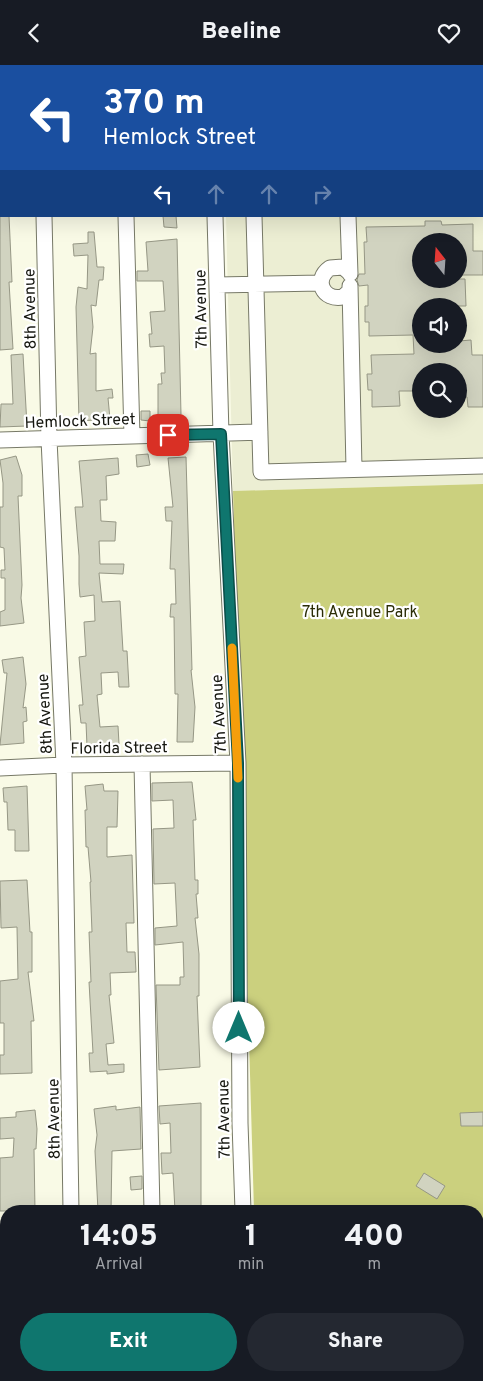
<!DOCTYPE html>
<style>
:root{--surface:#171b24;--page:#242831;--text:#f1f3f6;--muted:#9ea1a6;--accent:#0f766e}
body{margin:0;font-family:Overpass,sans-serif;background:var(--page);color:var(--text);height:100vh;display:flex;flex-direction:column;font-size:19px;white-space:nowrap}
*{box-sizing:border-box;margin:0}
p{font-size:16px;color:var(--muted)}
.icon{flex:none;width:28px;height:28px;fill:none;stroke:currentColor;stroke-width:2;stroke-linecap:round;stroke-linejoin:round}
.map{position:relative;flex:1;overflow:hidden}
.side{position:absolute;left:0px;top:1140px;width:484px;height:176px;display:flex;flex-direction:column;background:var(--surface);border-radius:20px 20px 0 0;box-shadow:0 5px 20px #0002}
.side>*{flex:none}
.banner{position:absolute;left:0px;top:0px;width:484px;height:152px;box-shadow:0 5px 20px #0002;background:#1a4fa0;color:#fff;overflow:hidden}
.needle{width:32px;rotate:343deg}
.buttons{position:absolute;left:412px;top:168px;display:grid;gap:10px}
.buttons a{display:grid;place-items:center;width:55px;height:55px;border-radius:50%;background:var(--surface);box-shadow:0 5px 20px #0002;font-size:25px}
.pin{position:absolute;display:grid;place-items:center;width:42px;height:42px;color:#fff;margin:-21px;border-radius:10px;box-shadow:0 2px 8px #0006}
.me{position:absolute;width:55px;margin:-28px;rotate:0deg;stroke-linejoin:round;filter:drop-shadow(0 0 4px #0008)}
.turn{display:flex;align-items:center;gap:18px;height:105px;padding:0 20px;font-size:22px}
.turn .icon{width:65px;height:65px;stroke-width:2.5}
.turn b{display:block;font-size:35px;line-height:42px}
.lanes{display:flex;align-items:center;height:48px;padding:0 20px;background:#0003;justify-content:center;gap:25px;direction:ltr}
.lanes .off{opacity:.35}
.eta{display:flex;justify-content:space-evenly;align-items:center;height:85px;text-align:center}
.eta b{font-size:30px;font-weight:800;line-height:35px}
.cta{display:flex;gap:10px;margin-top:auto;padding:10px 20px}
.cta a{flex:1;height:58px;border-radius:30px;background:var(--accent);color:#fff;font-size:20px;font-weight:800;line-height:58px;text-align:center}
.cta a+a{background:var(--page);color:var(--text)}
header{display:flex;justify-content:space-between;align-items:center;height:65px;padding:0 20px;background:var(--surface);font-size:22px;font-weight:800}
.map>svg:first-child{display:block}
.built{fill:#eceed3;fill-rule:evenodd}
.green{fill:#cbd07e}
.building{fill:#d1d3c0;stroke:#969785}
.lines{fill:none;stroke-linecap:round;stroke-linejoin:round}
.minor-casing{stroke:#777967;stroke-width:17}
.minor{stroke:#fff;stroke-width:15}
.route-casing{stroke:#0a4d48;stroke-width:12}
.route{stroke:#0f766e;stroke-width:9}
.slow{stroke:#f59e0b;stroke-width:9}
.labels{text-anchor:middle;stroke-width:4.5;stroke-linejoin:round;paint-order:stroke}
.street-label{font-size:16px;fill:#15160f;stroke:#fff}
.park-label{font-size:16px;fill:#2b2d06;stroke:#fff}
</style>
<header><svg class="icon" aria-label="back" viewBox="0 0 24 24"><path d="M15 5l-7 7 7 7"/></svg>Beeline<svg class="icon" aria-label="heart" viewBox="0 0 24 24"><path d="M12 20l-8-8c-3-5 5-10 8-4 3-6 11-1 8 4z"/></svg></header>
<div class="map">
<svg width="483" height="1316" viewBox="0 0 483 1316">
<rect width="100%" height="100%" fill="#f9fae6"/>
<path class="built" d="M483 78V419L233 426 226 151H482ZM421 176H459V214H421ZM421 241H459V279H421ZM421 306H459V344H421Z"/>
<path class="green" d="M483 419V1316H259V1310H478V1146H254L233 426Z"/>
<path class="building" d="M0 151H9L12 217H9L13 284 0 285Z
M163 151H176L177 163 164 162Z
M425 156H441L442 160 473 159V186H483V210H459V176H421V214H465L466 241H421V279H459V276L471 275 472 290H483V342H468L467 332H459V306H421V326H399L400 341 372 342V325H368L367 309H372L371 290 414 289 413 270 369 271V257H365V241H368V220L359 221 357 215 359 209H365L364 177H367L366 162 425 161Z
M88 167H94L97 202H104L103 215H99L96 241 91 240 93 262 90 289 96 288V326L112 324 113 333H108L110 354 79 356 76 242 78 222 87 224 88 190 74 191 73 179 88 178Z
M177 174 181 350H158V319H162L161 308H165L164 281 150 282 149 269H152L150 247 165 246 163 216H137V206H148L146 177Z
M23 289 27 361 0 362 1 339H13L11 290Z
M141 346H150V356L141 355Z
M148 389 150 400 137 402 136 390Z
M16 391 22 410V431H18L22 520 21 533 24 558 0 561V547L5 545V513H1V505H5L4 483 0 482V442H3V418L0 395Z
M186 392 192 605H191L195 642 193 677H177L178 629H175L174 552H170L171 539H176L175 504H170L172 456H166L165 442H173L168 393Z
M118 393 119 409 106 411 107 435H100L101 456 116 457 115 476H99L100 499H124L123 509 99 508 102 537 120 536 123 586H127L129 622H119L118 607 101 608 102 629 97 630 100 662 118 661 119 679 87 681 86 658H81L79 640H83L79 592 86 591 84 557 95 556 94 530 80 532 79 519V491L75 442H83L79 396Z
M23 592 26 619 23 643 26 642 27 656 23 657 24 678 0 680 7 608H4L2 595Z
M192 717 196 755H193L195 815H198V829H196L198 853H195L199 889V931H197L200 1002 159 1005 156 920H180V912H184L183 877 155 880V863L177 861 175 818 154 819 153 764 174 763 173 735 152 736V718Z
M103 719 104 726H118L117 762H107V792L132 790 134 858H126L127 887H135L136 907 110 908 111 930H109L114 978 106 979 108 1000 124 999V1007L107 1009V1006L90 1007 89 988H93L89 917H91L89 867H92L90 817H91L88 782H86L85 745H87L85 721Z
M27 721 29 786H15V765H8L7 737H4L3 723Z
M27 815 30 867H32V907H28L34 956H31L32 1008 0 1009V990H4V958H0V916L18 914 17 862 1 863 0 816Z
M201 1038V1146H175L173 1108 162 1109 161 1088H171L170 1058 160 1059 159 1041Z
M116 1041V1045L140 1042 141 1084 112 1086 111 1146H98L95 1086 97 1070 94 1044Z
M35 1045 37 1064 36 1084H34L35 1146H0V1093L13 1092 14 1073 0 1074V1053L16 1052V1047Z
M483 1047V1061H461L460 1048Z
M424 1108 445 1121 437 1134 416 1121Z
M142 1111V1124L131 1125 130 1112Z"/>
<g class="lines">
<defs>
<path id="minor" d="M40 0V1
M122 0V1
M211 0V1
M482 69H483
M0 81H1
M44 151 49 374 64 700 71 1146
M126 151 132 371
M215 151 221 369 238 698 240 1058 243 1146
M254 151 261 407 483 401
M348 151 350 209
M350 208 343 202 330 203C313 215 323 236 343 232L350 226
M217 220 321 218
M350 221 354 404
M0 375 260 367
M142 699 152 1146
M0 703 64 700 238 698
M73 1310V1316
M155 1310V1316
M250 1310V1316"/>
</defs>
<use href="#minor" class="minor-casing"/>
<use href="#minor" class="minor"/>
</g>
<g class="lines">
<defs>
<path id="route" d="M168 370 221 369 238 698 239 963"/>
</defs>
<use href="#route" class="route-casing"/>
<use href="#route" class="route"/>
<path class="slow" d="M232 583 238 713"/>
</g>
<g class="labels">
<g class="street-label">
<text transform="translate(29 244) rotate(-91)" y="6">8th Avenue</text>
<text transform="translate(200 244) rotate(-91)" y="6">7th Avenue</text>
<text transform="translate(80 355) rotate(-2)" y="6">Hemlock Street</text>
<text transform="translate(44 649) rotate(-93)" y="6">8th Avenue</text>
<text transform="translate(218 649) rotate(-93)" y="6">7th Avenue</text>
<text transform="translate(119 682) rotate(-1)" y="6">Florida Street</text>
<text transform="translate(53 1054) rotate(-91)" y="6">8th Avenue</text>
<text transform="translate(223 1054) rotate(-91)" y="6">7th Avenue</text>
</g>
<g class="park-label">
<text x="360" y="552">7th Avenue Park</text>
</g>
</g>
</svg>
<div class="buttons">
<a><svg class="needle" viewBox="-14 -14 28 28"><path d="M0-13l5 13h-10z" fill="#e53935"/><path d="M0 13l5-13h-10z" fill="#9ea1a6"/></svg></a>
<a><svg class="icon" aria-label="sound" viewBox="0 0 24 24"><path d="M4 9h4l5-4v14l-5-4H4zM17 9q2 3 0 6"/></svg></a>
<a><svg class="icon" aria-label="search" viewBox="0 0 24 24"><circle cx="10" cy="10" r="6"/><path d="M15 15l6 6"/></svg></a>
</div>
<div class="pin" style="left:168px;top:370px;background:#d93025"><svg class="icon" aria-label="arrive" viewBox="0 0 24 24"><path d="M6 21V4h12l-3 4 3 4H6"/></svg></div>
<svg class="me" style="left:239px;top:963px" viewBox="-20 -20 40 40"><circle r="19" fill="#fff"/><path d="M0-13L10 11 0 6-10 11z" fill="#0f766e"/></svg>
<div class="banner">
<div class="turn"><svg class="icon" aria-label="left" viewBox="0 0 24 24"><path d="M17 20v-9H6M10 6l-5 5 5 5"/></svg><div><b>370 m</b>Hemlock Street</div></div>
<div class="lanes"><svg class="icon" aria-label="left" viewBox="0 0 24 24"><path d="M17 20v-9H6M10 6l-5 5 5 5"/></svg><svg class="icon off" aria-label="ahead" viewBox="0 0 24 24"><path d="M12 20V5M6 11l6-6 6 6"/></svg><svg class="icon off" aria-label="ahead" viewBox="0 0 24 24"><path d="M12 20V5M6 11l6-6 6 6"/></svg><svg class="icon off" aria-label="right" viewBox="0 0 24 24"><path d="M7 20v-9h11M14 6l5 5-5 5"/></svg></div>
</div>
<section class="side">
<div class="eta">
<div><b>14:05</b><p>Arrival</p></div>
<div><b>1</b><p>min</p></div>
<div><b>400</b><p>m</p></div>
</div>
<div class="cta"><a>Exit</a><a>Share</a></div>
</section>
</div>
